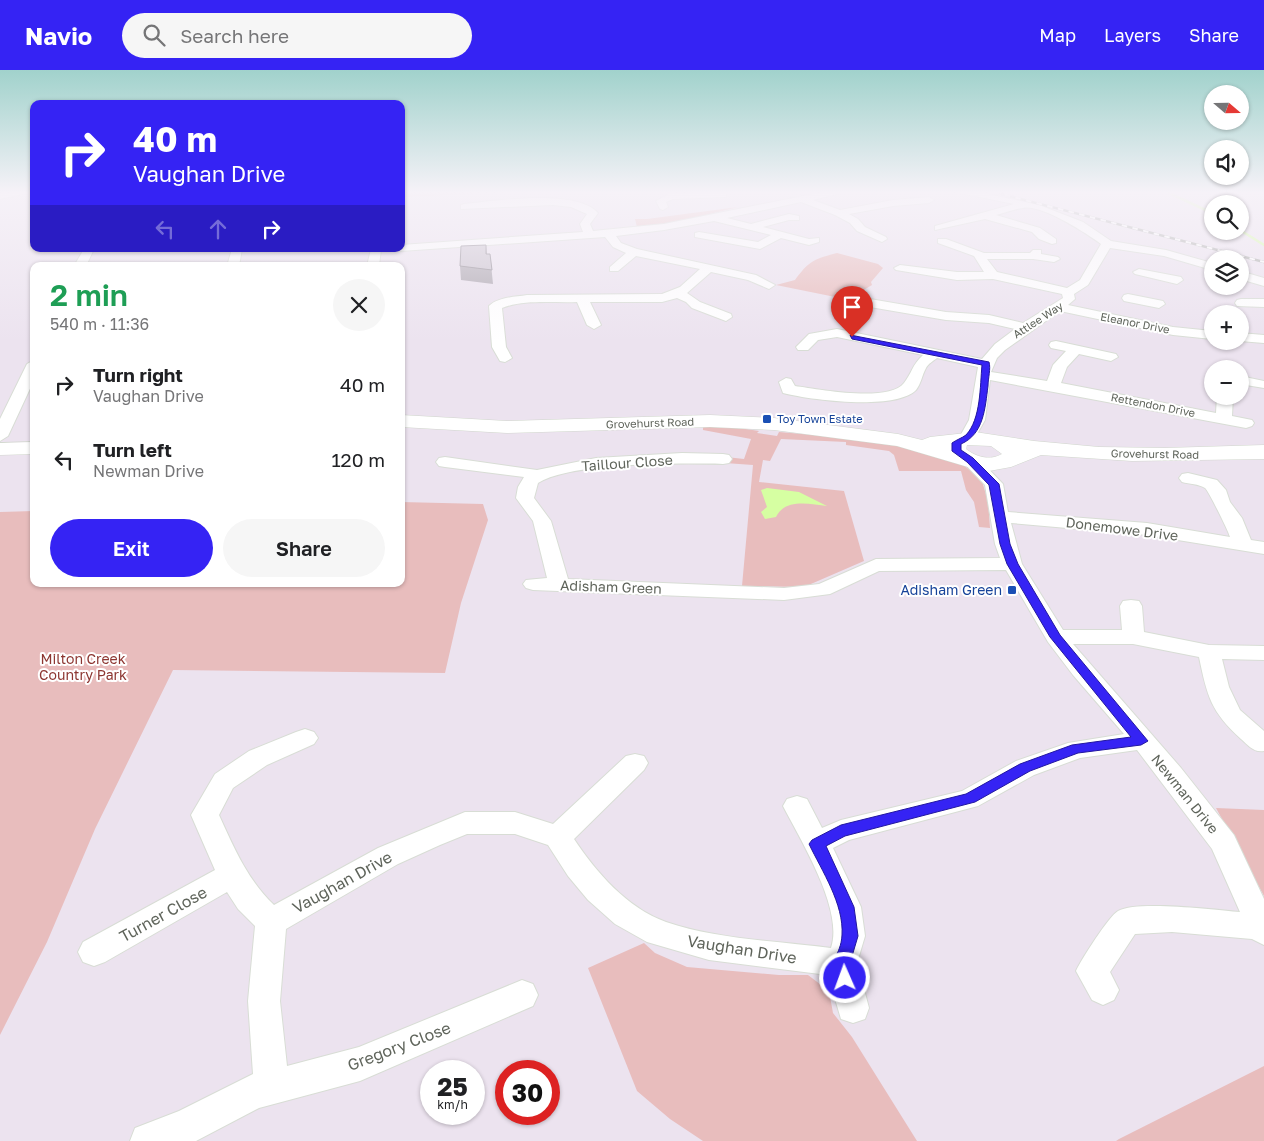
<!DOCTYPE html>
<meta charset="utf-8">
<style>
:root{--surface:#fff;--page:#f6f6f6;--text:#202124;--muted:#757577;--accent:#3523f4}
body{margin:0;font-family:"Golos Text",sans-serif;background:var(--page);color:var(--text);height:100vh;display:flex;flex-direction:column;font-size:19px;white-space:nowrap}
*{box-sizing:border-box;margin:0}
p{font-size:16px;color:var(--muted)}
.icon{flex:none;width:28px;height:28px;fill:none;stroke:currentColor;stroke-width:2;stroke-linecap:round;stroke-linejoin:round}
.map{position:relative;flex:1;overflow:hidden}
.sheet{position:absolute;left:30px;top:192px;width:375px;height:325px;display:flex;flex-direction:column;background:var(--surface);border-radius:10px;box-shadow:0 1px 4px #0004}
.sheet>*{flex:none}
.hud{position:absolute;left:30px;top:30px;width:375px;height:152px;border-radius:10px;box-shadow:0 1px 4px #0004;background:#3523f4;color:#fff;overflow:hidden}
.needle{width:32px;rotate:110deg}
.fabs{position:absolute;left:1204px;top:15px;display:grid;gap:10px}
.fabs a{display:grid;place-items:center;width:45px;height:45px;border-radius:50%;background:var(--surface);box-shadow:0 1px 4px #0004;font-size:25px}
.speed{position:absolute;left:420px;top:990px;display:flex;gap:10px;font-size:25px;font-weight:700;text-align:center}
.speed>*{display:grid;place-content:center;width:65px;height:65px;border-radius:50%;background:var(--surface);box-shadow:0 1px 4px #0004;line-height:1}
.speed small{font-size:12px;font-weight:400}
.speed .limit{border:8px solid #d22;background:#fff;color:#111}
.pin{position:absolute;display:grid;place-items:center;width:42px;height:42px;color:#fff;margin:-51px -21px;border-radius:50% 50% 50% 0;rotate:-45deg;box-shadow:0 0 5px #0007}
.pin .icon{rotate:45deg}
.me{position:absolute;width:55px;margin:-28px;rotate:358deg;stroke-linejoin:round;filter:drop-shadow(0 0 4px #0008)}
.turn{display:flex;align-items:center;gap:18px;height:105px;padding:0 20px;font-size:22px}
.turn .icon{width:65px;height:65px;stroke-width:2.5}
.turn b{display:block;font-size:35px;line-height:42px}
.lanes{display:flex;align-items:center;height:48px;padding:0 20px;background:#0003;justify-content:center;gap:25px;direction:ltr}
.lanes .off{opacity:.35}
.round{display:grid;place-items:center;flex:none;width:52px;height:52px;border-radius:26px;background:var(--page)}
.headline{display:flex;align-items:center;justify-content:space-between;height:85px;padding:0 20px}
h1{font-size:30px;font-weight:600;line-height:38px;color:#1e9e55}
.action{display:flex;gap:10px;margin-top:auto;padding:10px 20px}
.action a{flex:1;height:58px;border-radius:30px;background:var(--accent);color:#fff;font-size:20px;font-weight:600;line-height:58px;text-align:center}
.action a+a{background:var(--page);color:var(--text)}
ul{padding:0;list-style:none}
li{display:flex;align-items:center;gap:15px;height:75px;padding:0 20px}
li div{flex:1}
li b{display:block;font-size:19px}
li em{font-style:normal}
header{display:flex;align-items:center;gap:30px;box-sizing:border-box;height:70px;padding:0 25px;background:var(--accent);color:#fff}
header strong{font-size:24px}
nav{display:flex;gap:28px;margin-inline-start:auto;font-size:18px}
.search{width:350px;height:45px;background:var(--page);display:flex;align-items:center;gap:12px;box-sizing:border-box;padding:0 18px;border-radius:28px;color:var(--muted);font-size:19px}
.map>svg:first-child{display:block}
.green{fill:#e8bdbd}
.water{fill:#d6ffa2}
.lines{fill:none;stroke-linecap:round;stroke-linejoin:round}
.stream{stroke:#d6ffa2;stroke-width:2.5}
.street-casing{stroke:#d8ddd5;stroke-width:2}
.secondary-casing{stroke:#d1d7cd;stroke-width:1}
.street{fill:#fff;fill-rule:evenodd}
.secondary{fill:#fff;fill-rule:evenodd}
.rail-casing{stroke:#aaaca9;stroke-width:2.5}
.rail{stroke:#fff;stroke-width:2;stroke-dasharray:5.5;stroke-linecap:butt}
.wall{fill:#ada6b0}
.building{fill:#c9c1cd;stroke:#8d8790}
.route{fill:#3523f4;stroke:#22179f}
.transit-dot{fill:#1a4fb4;stroke:#fff;stroke-width:2}
.labels{text-anchor:middle;stroke-width:4;stroke-linejoin:round;paint-order:stroke}
.far-street-label{font-size:11px;fill:#5f645b;stroke:#fff}
.far-transit-label{font-size:11px;fill:#164399;stroke:#fff;text-anchor:start}
.street-label{font-size:14px;fill:#5f645b;stroke:#fff}
.transit-label{font-size:14px;fill:#164399;stroke:#fff;text-anchor:end}
.park-label{font-size:14px;fill:#8d3631;stroke:#fff}
.near-street-label{font-size:16px;fill:#5f645b;stroke:#fff}
</style>
<header>
<strong>Navio</strong>
<div class="search"><svg class="icon" aria-label="search" viewBox="0 0 24 24"><circle cx="10" cy="10" r="6"/><path d="M15 15l6 6"/></svg>Search here</div>
<nav><a>Map</a><a>Layers</a><a>Share</a></nav>
</header>
<div class="map">
<svg width="1264" height="1071" viewBox="0 0 1264 1071">
<rect width="100%" height="100%" fill="#ece3ef"/>
<path class="green" d="M401 122H508L401 127Z
M738 137 668 155 637 157 635 149H647Z
M837 183 878 194 883 198 871 212 872 215 862 221 865 230 855 231 776 215 795 210C809 191 814 189 837 183Z
M703 356H726L759 361 757 363 777 366 779 362 883 371 963 395 981 408 988 431 990 458 979 457 974 432 966 420 961 401H899L894 385 889 381 846 375V372L781 369 770 391 763 390 759 412 844 421 864 491 804 517 742 516 753 395 725 393 726 387 744 389 751 369 703 360Z
M401 432 483 434 488 450 461 533 445 603 173 600 95 759 47 872 0 965V442L34 441V514H401Z
M1216 738 1264 740V826Z
M644 873 655 883 687 897 779 905H808L829 921 833 943 852 967 917 1071H703L670 1049 637 1021 588 898Z
M1264 996V1071H1116L1119 1069Z"/>
<path class="water" d="M767 418 799 422 827 436C810 434 785 428 776 447L765 449 761 442 767 437 761 420Z"/>
<g class="lines">
<path class="stream" d="M1167 122 1212 143
M1240 160 1264 175"/>
<defs>
<path id="street" d="M32 122 0 129V123Z
M723 122 726 123V127L673 129 666 132 668 137 663 140 660 139 656 131 671 123Z
M823 122H845L813 130 840 140 893 130 929 127 934 130 929 133 893 136 849 144 858 149 865 157 886 167 887 169 882 172 857 161 850 153 835 145 801 132 727 148 751 154 789 144 799 146V150H789L763 157 809 169 819 168V172L809 175 781 168 760 179 695 167V163L699 162 758 172 771 165 714 151 664 160 616 166 621 173 637 179 756 205 775 215 769 219 748 210 711 202 687 223 700 232 731 244 732 247 726 251 692 238 686 232 677 228 662 232H590L601 255 594 259 587 255 577 232C553 233 524 229 502 238L506 277 512 288 505 292 500 291 492 277 489 236C498 227 515 227 527 225L662 224 680 217 700 199 636 186 618 201H610V197L626 183 613 177 605 167 401 181 396 179H401V175L583 162 580 154 587 144 571 137 553 135 461 139V135L464 134C495 131 576 118 598 143L590 154 593 161 664 154Z
M955 122H978L1039 135 1083 152 1111 171 1166 180 1212 193V200L1164 186 1110 178 1088 215 1074 224 1075 229 1068 235 1173 257 1212 261V269L1173 265 1060 241 1005 280 997 288 991 302 1047 311 1053 295 1066 281 1051 278 1049 275 1051 272 1056 271 1116 284 1118 287 1111 291 1079 284 1067 297 1061 313 1216 343 1217 326H1233L1232 346 1252 350 1254 353 1252 356 1246 358 990 310 985 350 973 371 967 373 959 368 969 350 978 297 937 288C933 291 928 294 926 298 922 305 921 314 916 320 895 341 810 330 783 323L779 312 786 308 791 309 795 316C817 319 889 333 904 313 912 303 912 295 923 285L837 267 818 270 808 280H798L796 277 809 264 837 259 982 289 995 274 1015 259 989 253 946 250 870 237 851 236 849 233 851 230 870 229 946 242 989 245 1023 253 1063 228 1062 224 993 209 957 210 896 200 894 198 900 195 957 202H984L974 186 938 173V169H946L984 183H1030L1033 180H1041V184L1058 187 1060 189 1054 192 1033 189H987L997 202 1067 218 1080 210 1101 174C1086 163 1041 134 1023 138 1014 139 1005 143 996 145L1040 158 1056 169V173L1052 174 1039 169 1032 162 985 149 935 160V156L1014 134Z
M84 179H94L86 196H74Z
M232 179H242L239 196H227Z
M371 179H381L379 196H367Z
M1139 199 1181 207 1183 210 1177 214 1135 204 1133 202Z
M1240 201 1264 208V216L1240 209Z
M1128 224 1163 231 1165 234 1159 238 1124 231 1122 228 1124 225Z
M1241 229H1264V237L1237 236 1235 233 1237 230Z
M1240 263 1264 265V273L1240 271Z
M34 290V310L8 366 0 371V349L27 294Z
M1240 306 1264 311V318L1240 314Z
M682 383 723 384 729 385 732 389 729 393 723 394C681 393 572 392 538 413L534 428 551 451 568 509 784 518 819 514 876 489 1000 488 995 474 985 415 961 390 964 386H976L1003 414 1008 442 1147 453 1230 467C1228 460 1208 420 1205 418 1199 414 1189 414 1182 412L1179 408 1182 404 1188 403 1217 410 1226 420 1230 432 1242 448 1251 470 1264 472V484L1147 465 1011 453 1022 494 1063 560H1122L1120 536 1123 531 1131 530 1139 531 1142 536 1144 562 1209 575 1264 576V590L1222 589 1229 617 1240 640 1264 661V681C1254 683 1248 675 1241 669 1211 642 1207 626 1199 587L1133 574H1073L1181 698 1234 765 1264 829V875L1252 869 1172 862 1135 864 1110 902 1119 920 1114 930 1103 935 1092 930 1076 901C1081 890 1109 846 1118 841 1137 830 1215 840 1240 842L1212 779 1137 680 1080 688 1034 705 978 736 849 770 833 778 861 837 865 866 857 893 869 938 865 949 853 953 841 949 828 905 709 890 647 872 615 854 588 830 568 806 548 775 515 764H467L440 775 398 794 286 859 280 931 287 996 359 977 522 910 533 914 538 925 533 936 360 1011 259 1038 196 1071H130L135 1058 179 1041 253 1004 248 931 255 856 238 839 227 822 105 892 94 896 83 892 78 882 83 872 215 800 191 745 215 704 249 681 296 662 305 659 314 662 318 668 314 674 267 695 233 718 219 745C234 778 247 809 274 835L378 778 465 742H515L553 754 626 686 635 684 644 686 648 693 644 700 574 769C596 802 627 838 666 852 715 869 778 871 831 878 844 840 801 771 783 736L787 729 797 726 807 729 822 758 841 750 962 721 1016 691 1068 673 1124 664 1073 605 1048 572 1006 500 879 501 830 524 784 530 533 520 526 518 523 514 526 510 547 508 533 451 516 428 518 417 524 407 445 397 439 396 436 392 439 388 445 387 537 400 596 388Z"/>
<path id="secondary" d="M401 345 507 351 710 345 774 348 898 364 922 370 930 367 975 362 1034 371 1099 377 1165 378 1264 375V389L1132 391 1041 385 1011 397 989 401 968 397 897 376 774 360 710 357 507 363 401 357ZM967 375 991 376 1002 384C990 391 976 387 966 379Z
M34 372V384L0 385V373Z"/>
</defs>
<use href="#street" class="street-casing"/>
<use href="#secondary" class="secondary-casing"/>
<use href="#street" class="street"/>
<use href="#secondary" class="secondary"/>
<defs>
<path id="rail" d="M994 122 1264 192"/>
</defs>
<use href="#rail" class="rail-casing"/>
<use href="#rail" class="rail"/>
</g>
<path class="wall" d="M486 175 487 184H490L493 214 461 210 460 196Z
M296 514H318L316 516Z"/>
<path class="building" d="M486 175V184H490L492 200 460 196 461 176Z"/>
<linearGradient id="sky" x2="0" y2="1"><stop stop-color="#a1d2cc"/><stop offset="0.45" stop-color="#f6f2f8"/><stop offset="1" stop-color="#f6f2f8" stop-opacity="0"/></linearGradient>
<rect width="1264" height="272" fill="url(#sky)"/>
<path class="route" d="M850 265 989 292C991 299 988 308 988 316 985 338 984 364 961 374V380L973 388 999 414 1010 474 1018 494 1060 565 1148 671 1141 675 1078 683 1030 701 975 732 845 766 826 776 854 837 858 866 850 893 854 908 851 913 845 916 839 913C827 887 841 887 842 865 844 834 822 801 809 774L812 770 841 755 966 724 1020 694 1072 675 1131 667 1050 567 1007 494 1000 474 989 415 967 392 952 381V373C956 370 962 368 966 365 981 349 980 316 982 295L852 269Z"/>
<g class="transit-dot">
<rect x="762" y="344" width="10" height="10" rx="2.5"/>
<rect x="1007" y="515" width="10" height="10" rx="2.5"/>
</g>
<g class="labels">
<g class="far-street-label">
<text transform="translate(1038 250) rotate(-33)" y="4">Attlee Way</text>
<text transform="translate(1135 253) rotate(11)" y="4">Eleanor Drive</text>
<text transform="translate(1153 335) rotate(11)" y="4">Rettendon Drive</text>
<text transform="translate(650 353) rotate(-2)" y="4">Grovehurst Road</text>
<text transform="translate(1155 384) rotate(1)" y="4">Grovehurst Road</text>
</g>
<g class="far-transit-label">
<text x="777" y="353">Toy Town Estate</text>
</g>
<g class="street-label">
<text transform="translate(627 393) rotate(-4)" y="5">Taillour Close</text>
<text transform="translate(1122 459) rotate(7)" y="5">Donemowe Drive</text>
<text transform="translate(611 517) rotate(2)" y="5">Adisham Green</text>
<text transform="translate(1185 724) rotate(51)" y="5">Newman Drive</text>
</g>
<g class="transit-label">
<text x="1002" y="525">Adisham Green</text>
</g>
<g class="park-label">
<text x="83" y="594">Milton Creek<tspan x="83" dy="16">Country Park</tspan></text>
</g>
<g class="near-street-label">
<text transform="translate(342 812) rotate(-29)" y="6">Vaughan Drive</text>
<text transform="translate(163 844) rotate(-29)" y="6">Turner Close</text>
<text transform="translate(742 879) rotate(9)" y="6">Vaughan Drive</text>
<text transform="translate(399 976) rotate(-21)" y="6">Gregory Close</text>
</g>
</g>
</svg>
<div class="fabs">
<a><svg class="needle" viewBox="-14 -14 28 28"><path d="M0-13l5 13h-10z" fill="#e53935"/><path d="M0 13l5-13h-10z" fill="#757577"/></svg></a>
<a><svg class="icon" aria-label="sound" viewBox="0 0 24 24"><path d="M4 9h4l5-4v14l-5-4H4zM17 9q2 3 0 6"/></svg></a>
<a><svg class="icon" aria-label="search" viewBox="0 0 24 24"><circle cx="10" cy="10" r="6"/><path d="M15 15l6 6"/></svg></a>
<a><svg class="icon" aria-label="layers" viewBox="0 0 24 24"><path d="M12 4l9 5-9 5-9-5zM3 14l9 5 9-5"/></svg></a>
<a>+</a>
<a>−</a>
</div>
<div class="speed"><div>25<small>km/h</small></div><div class="limit">30</div></div>
<div class="pin" style="left:852px;top:267px;background:#d93025"><svg class="icon" aria-label="arrive" viewBox="0 0 24 24"><path d="M6 21V4h12l-3 4 3 4H6"/></svg></div>
<svg class="me" style="left:845px;top:908px" viewBox="-20 -20 40 40"><circle r="17" fill="#3523f4" stroke="#fff" stroke-width="3"/><path d="M0-11L8 9 0 5-8 9z" fill="#fff"/></svg>
<div class="hud">
<div class="turn"><svg class="icon" aria-label="right" viewBox="0 0 24 24"><path d="M7 20v-9h11M14 6l5 5-5 5"/></svg><div><b>40 m</b>Vaughan Drive</div></div>
<div class="lanes"><svg class="icon off" aria-label="left" viewBox="0 0 24 24"><path d="M17 20v-9H6M10 6l-5 5 5 5"/></svg><svg class="icon off" aria-label="ahead" viewBox="0 0 24 24"><path d="M12 20V5M6 11l6-6 6 6"/></svg><svg class="icon" aria-label="right" viewBox="0 0 24 24"><path d="M7 20v-9h11M14 6l5 5-5 5"/></svg></div>
</div>
<section class="sheet">
<div class="headline"><div><h1>2 min</h1><p>540 m · 11:36</p></div><a class="round"><svg class="icon" aria-label="close" viewBox="0 0 24 24"><path d="M6 6l12 12M18 6L6 18"/></svg></a></div>
<ul>
<li><svg class="icon" aria-label="right" viewBox="0 0 24 24"><path d="M7 20v-9h11M14 6l5 5-5 5"/></svg><div><b>Turn right</b><p>Vaughan Drive</p></div><em>40 m</em></li>
<li><svg class="icon" aria-label="left" viewBox="0 0 24 24"><path d="M17 20v-9H6M10 6l-5 5 5 5"/></svg><div><b>Turn left</b><p>Newman Drive</p></div><em>120 m</em></li>
</ul>
<div class="action"><a>Exit</a><a>Share</a></div>
</section>
</div>
